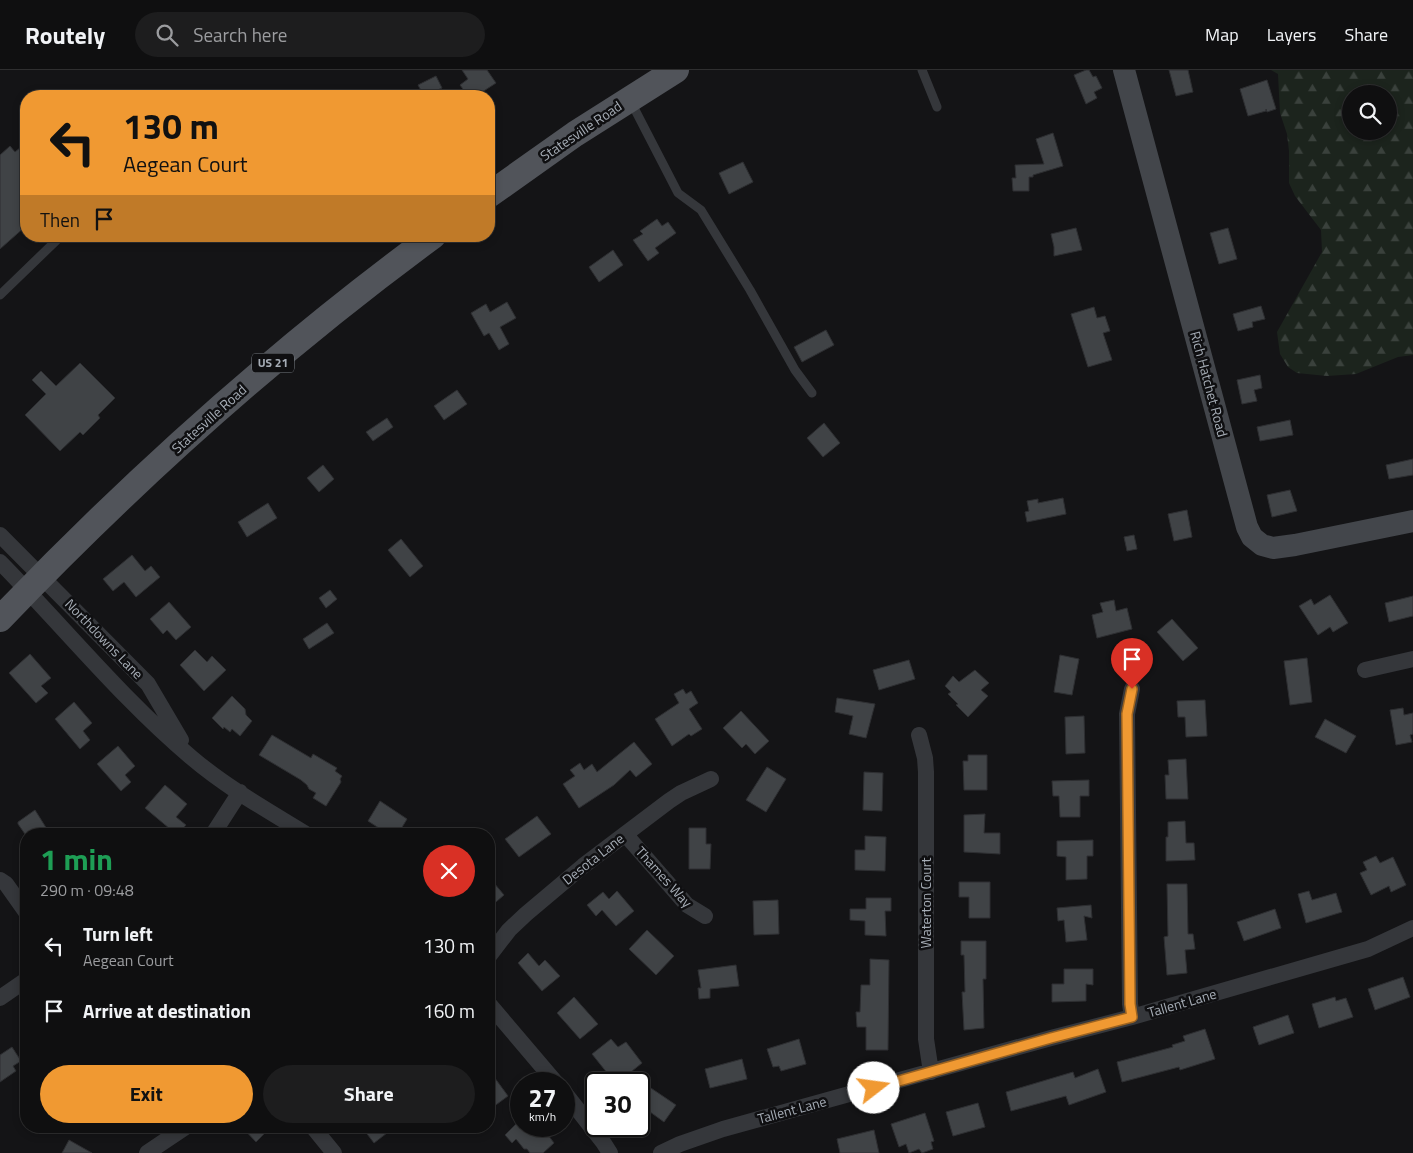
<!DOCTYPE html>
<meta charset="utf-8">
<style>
:root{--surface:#0f0f10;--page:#1d1d1e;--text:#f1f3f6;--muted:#9b9c9f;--line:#2f2f30;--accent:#f09932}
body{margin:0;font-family:"Titillium Web",sans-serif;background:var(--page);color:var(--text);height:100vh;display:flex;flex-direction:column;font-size:19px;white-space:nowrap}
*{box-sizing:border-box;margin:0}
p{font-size:16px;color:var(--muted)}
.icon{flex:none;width:28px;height:28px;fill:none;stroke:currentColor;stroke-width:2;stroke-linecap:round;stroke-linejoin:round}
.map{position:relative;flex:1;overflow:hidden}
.details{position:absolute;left:20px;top:758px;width:475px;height:305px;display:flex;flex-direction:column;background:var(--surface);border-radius:20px;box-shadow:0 2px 8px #0003,0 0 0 1px var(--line)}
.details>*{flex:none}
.top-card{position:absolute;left:20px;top:20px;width:475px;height:152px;border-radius:20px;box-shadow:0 2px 8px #0003,0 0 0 1px var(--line);background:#f09932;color:#111;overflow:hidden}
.controls{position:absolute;left:1342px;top:15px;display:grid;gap:10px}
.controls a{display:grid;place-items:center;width:55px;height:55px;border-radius:50%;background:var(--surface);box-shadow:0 2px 8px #0003,0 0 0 1px var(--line);font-size:25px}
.speed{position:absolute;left:510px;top:1002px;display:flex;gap:10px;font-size:25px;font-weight:700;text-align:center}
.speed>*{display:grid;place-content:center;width:65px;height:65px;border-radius:50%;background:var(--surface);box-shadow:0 2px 8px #0003,0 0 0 1px var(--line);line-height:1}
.speed small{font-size:12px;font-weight:400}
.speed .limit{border:2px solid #111;border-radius:8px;background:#fff;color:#111}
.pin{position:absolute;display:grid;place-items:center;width:42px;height:42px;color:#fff;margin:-51px -21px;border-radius:50% 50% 50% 0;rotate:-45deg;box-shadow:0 0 5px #0007}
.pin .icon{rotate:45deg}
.me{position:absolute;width:55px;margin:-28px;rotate:75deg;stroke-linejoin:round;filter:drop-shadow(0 0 4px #0008)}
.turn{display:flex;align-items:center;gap:18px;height:105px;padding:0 20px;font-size:22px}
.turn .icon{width:65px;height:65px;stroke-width:2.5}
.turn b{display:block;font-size:35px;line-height:42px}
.then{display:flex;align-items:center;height:48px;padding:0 20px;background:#0003;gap:10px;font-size:19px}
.round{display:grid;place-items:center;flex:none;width:52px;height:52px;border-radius:26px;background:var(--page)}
.head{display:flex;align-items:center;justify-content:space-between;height:85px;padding:0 20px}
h1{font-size:30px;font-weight:700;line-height:38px;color:#1e9e55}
.primary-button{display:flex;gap:10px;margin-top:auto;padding:10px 20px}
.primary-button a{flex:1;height:58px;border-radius:30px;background:var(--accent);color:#111;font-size:20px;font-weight:700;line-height:58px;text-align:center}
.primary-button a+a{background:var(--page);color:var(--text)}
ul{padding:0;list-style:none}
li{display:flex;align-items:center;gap:15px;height:65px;padding:0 20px}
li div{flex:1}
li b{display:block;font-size:19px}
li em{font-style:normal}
header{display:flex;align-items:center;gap:30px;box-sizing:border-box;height:70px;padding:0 25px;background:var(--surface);border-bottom:1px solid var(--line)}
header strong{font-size:24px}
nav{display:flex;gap:28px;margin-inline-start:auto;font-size:18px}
.search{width:350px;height:45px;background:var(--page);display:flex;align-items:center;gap:12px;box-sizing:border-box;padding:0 18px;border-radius:28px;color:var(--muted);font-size:19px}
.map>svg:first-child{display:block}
.forest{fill:url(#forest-firs);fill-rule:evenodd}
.building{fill:#404346;stroke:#2e2f32}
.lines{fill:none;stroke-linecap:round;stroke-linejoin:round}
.lane{stroke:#35373b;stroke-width:9}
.street{stroke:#35373b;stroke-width:16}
.secondary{stroke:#43464b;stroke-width:22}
.primary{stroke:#51545a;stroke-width:26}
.route-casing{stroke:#9c6320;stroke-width:12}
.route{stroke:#f09932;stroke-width:9}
.labels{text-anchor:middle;stroke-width:5;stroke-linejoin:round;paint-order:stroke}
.shield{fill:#0f0f11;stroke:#797e84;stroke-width:1}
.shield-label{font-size:12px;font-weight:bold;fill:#a6adb6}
.street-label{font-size:14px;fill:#a6adb6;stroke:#0f0f11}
</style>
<header>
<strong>Routely</strong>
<div class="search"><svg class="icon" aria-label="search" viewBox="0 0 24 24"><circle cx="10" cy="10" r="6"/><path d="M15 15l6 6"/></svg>Search here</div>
<nav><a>Map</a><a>Layers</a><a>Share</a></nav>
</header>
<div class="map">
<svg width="1413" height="1083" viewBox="0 0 1413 1083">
<defs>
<pattern id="forest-firs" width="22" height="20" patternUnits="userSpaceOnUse" patternTransform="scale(1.25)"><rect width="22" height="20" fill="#1c241d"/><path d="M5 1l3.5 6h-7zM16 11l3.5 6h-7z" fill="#3a413c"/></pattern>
</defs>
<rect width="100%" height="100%" fill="#141416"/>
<path class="forest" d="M1271 0H1413V285L1398 287 1356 304 1327 306 1297 303 1288 297 1280 284 1277 262 1322 182 1321 160 1295 126 1289 113V81L1287 64 1280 43 1278 4ZM1351 24H1389V61H1351Z"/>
<path class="building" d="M462 0H487L496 13 476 26H468L460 15 468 9Z
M1086 0H1089L1093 7 1096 6 1102 18 1094 22 1097 28 1086 34 1074 5Z
M1169 0H1188L1193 22 1176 26Z
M436 6 442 18 424 26 418 15Z
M1267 10 1276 39 1267 42 1266 39V41L1248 46 1240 19Z
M1053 63 1063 96 1033 105V107H1029V121H1013L1012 108H1016L1015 95 1044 94 1036 69Z
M10 76 15 82 21 77 26 83V156L0 179V85Z
M743 92 753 112 729 124 719 103Z
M657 149 662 156 668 152 676 163 655 178 659 183 648 191 633 170 643 164 640 161Z
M1076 158 1082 180 1054 186V177L1051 164Z
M1228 158 1237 189 1219 194 1210 163Z
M613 180 623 195 599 212 589 197Z
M507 232 516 248 500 257 509 274 499 280 489 263 484 266 471 243 486 234 490 242Z
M1261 236 1265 249 1252 252 1253 257 1238 261 1233 244Z
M1094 237 1097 248 1105 246 1110 261 1103 263 1112 290 1088 297 1071 244Z
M826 260 834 275 802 292 794 277Z
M80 293 115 328 98 345 100 348 83 365 80 362 60 381 25 345 46 324 32 310 41 301 56 316Z
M1260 305 1262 318 1254 320 1257 331 1242 334 1237 310Z
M457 320 467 334 444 350 434 336Z
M387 348 393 357 373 371 366 362Z
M1290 350 1293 365 1260 371 1257 357Z
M824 353 840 373 823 387 807 368Z
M1413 389V405L1389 409 1386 395Z
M323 395 334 409 319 422 307 408Z
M1290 420 1297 441 1272 447 1267 425Z
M1063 428 1066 444 1027 452 1025 442 1029 441 1027 431 1038 429V433Z
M268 433 277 448 247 467 238 452Z
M1187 440 1192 467 1174 471 1168 444Z
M1134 465 1137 479 1127 481 1124 467Z
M401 469 423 496 410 507 388 480Z
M132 485 145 501 151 496 160 507 136 527 124 512 113 521 103 509Z
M330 520 337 529 326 538 319 528Z
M1330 525 1348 553 1333 562 1330 557 1318 565 1299 536 1311 529 1314 535Z
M1413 526V546L1389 552 1385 533Z
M1114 530 1116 541 1127 538 1132 559 1097 568 1092 545 1103 542 1100 533Z
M169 532 191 557 176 570 167 560 163 564 150 549Z
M1172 549 1198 578 1183 591 1157 562Z
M327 553 334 563 309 579 303 569Z
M195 580 207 592 212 586 226 600 204 621 180 595Z
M30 584 51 608 41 616 48 623 36 633 9 603Z
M1060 585 1079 589 1072 625 1054 622Z
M1307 588 1312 632 1290 635 1284 591Z
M909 590 915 609 879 620 873 600Z
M975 600 989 613 981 620 988 626 968 647 956 635 958 634 948 624 951 622 945 616 953 606 959 612Z
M683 619 686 624 691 621 698 633 689 639 702 659 691 666 689 664 672 676 655 649 679 633 674 624Z
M232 626 245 639 246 645 252 651 240 666 232 659 230 662 224 657 223 659 212 648Z
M837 628 875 634 866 668 849 664 853 646 835 642Z
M1205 630 1207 666 1186 667 1185 647H1178L1177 631Z
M74 632 92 653 83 661 90 670 80 679 55 649Z
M1403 638 1404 645 1413 643V664L1410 665 1412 672 1396 675 1390 640Z
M741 641 769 671 755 684 746 674 742 678 723 658Z
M1084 646 1085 683 1066 684 1065 647Z
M1325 649 1356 666 1346 683 1315 667Z
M272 665 311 688 313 684 337 698 335 701 342 706 340 709 341 712 326 736 313 728 316 723 309 719 307 715 301 710 259 685Z
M634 672 652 694 636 707 630 700 614 715 579 738 563 714 575 706 570 700 580 693 584 700 592 694 597 702Z
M118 676 135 696 125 705 131 712 121 721 97 694Z
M968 685H987V720H964L963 691H968Z
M1186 689 1188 729H1166L1165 705H1169L1168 690Z
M767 697 786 709 766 742 746 730Z
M864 702 883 703 882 741 863 740Z
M1089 710V726H1080V747H1060L1059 726H1053L1052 711Z
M165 715 187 734 176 747 186 755 178 764H176L145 738Z
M380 731 407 749 398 764H388L368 751Z
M35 740 50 764H25L18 754V752Z
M985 744 984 763H1000V784L964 782V745Z
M537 746 551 764 519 787 505 769Z
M1185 751 1186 773H1194L1195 790 1166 791V767H1168V752Z
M689 758H706V774H711L710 799H689Z
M865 766 886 767 885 801 855 800V780H865Z
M1093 770V786H1087V809L1066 810V787L1057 786V771Z
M1376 786 1380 793 1393 787 1406 815 1391 822 1389 816 1371 825 1360 803 1367 800 1363 792Z
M489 807 504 825 489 838Z
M959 812H990V848H969V827H959Z
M1167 814H1187L1188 864H1193L1195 879 1185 880 1187 903 1167 905 1164 867 1168 866Z
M617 821 634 841 616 856 602 840 596 846 587 835 603 822 609 829Z
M1309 821 1312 830 1336 823 1342 842 1306 853 1298 824Z
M866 828H891V841H885L886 866 865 865V851L850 850V839H866Z
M778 830 779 864 754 865 753 831Z
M1091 835 1092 848 1084 846 1087 870 1066 872 1064 850 1058 851 1057 838Z
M1275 839 1281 858 1244 871 1237 852Z
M647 860 674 886 656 905 629 879Z
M961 871H986V909H983L984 958 964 960 962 922H965L964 885H961Z
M528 883 539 896 545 890 560 906 542 921 518 893Z
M870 889 889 890 888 980H866V957H857L856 942H860L861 915H870Z
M736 895 739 916 710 919V928L699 929 698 918H701L698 900Z
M1064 899H1093V915L1086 914V931L1052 932V914H1064Z
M1403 907 1410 927 1375 940 1368 919Z
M574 927 598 954 580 969 557 943Z
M1335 927 1336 931 1346 928 1353 947 1319 958 1312 934Z
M1288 945 1294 963 1259 975 1253 957Z
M1205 959 1215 989 1180 1000 1179 997 1122 1012 1117 992 1173 977 1172 975 1185 971 1183 966Z
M611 969 618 977 626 972 642 993 616 1014 592 984Z
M799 969 806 994 781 1001 779 996 773 997 767 979Z
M12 977 21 991 13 996 16 1001 0 1012V985Z
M742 989 747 1009 710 1018 705 999Z
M1098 999 1106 1022 1069 1035 1066 1026 1011 1041 1006 1022 1073 1002 1075 1008Z
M489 1000 508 1026 489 1040Z
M639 1010 676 1035 664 1052 646 1039 639 1051Z
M978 1033 985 1057 953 1066 946 1042Z
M925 1043 934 1071 931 1072 933 1079 922 1083 919 1079 909 1083 906 1074 899 1077 891 1054Z
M521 1049V1056H537L543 1062 545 1061 554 1073 543 1083H530L527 1079H524L516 1069 512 1073 505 1065Z
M241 1056H272L256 1072Z
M361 1056H396L374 1073Z
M874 1060 879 1083H840L837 1069Z
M69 1070 92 1083H62Z"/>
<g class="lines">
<path class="lane" d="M922 0 937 37
M631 32 678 123 701 140 750 220 795 300 812 323
M0 225 61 166"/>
<path class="street" d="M0 465 148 614 181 670
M0 492C64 557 122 629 192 688 226 717 267 740 306 764
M1365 600 1413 589
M1132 619 1127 644 1130 934 1132 947
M919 665 925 688 926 702V969L931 1002
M213 764 240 722
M625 764 687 835 705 846
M0 810 6 814 26 842
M489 886 509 860 526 844 583 796 669 731 681 723 711 709
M0 928 26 910
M489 934 557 1014
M564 1022 603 1072 610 1083
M312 1056 334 1083
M147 1083 187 1056
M661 1083 680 1074 723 1059 1051 968 1132 947 1368 879 1413 858"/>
<path class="secondary" d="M1124 0 1247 457 1252 467 1262 475 1273 478 1295 475 1413 451"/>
<path class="primary" d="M489 125 575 64 676 0
M0 549C133 410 278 280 433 166"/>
</g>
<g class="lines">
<defs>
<path id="route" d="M874 1018 1051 968 1132 947 1130 934 1127 644 1132 619"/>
</defs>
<use href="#route" class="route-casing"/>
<use href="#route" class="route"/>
</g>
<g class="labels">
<rect class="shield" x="252" y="283.5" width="42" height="19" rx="4"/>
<g class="shield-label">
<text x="273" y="297">US 21</text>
</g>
<g class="street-label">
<text transform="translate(581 61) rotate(-34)" y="5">Statesville Road</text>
<text transform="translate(1209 314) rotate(75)" y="5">Rich Hatchet Road</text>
<text transform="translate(209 349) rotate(-42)" y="5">Statesville Road</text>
<text transform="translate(104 569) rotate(46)" y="5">Northdowns Lane</text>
<text transform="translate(593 789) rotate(-38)" y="5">Desota Lane</text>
<text transform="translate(664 807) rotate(48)" y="5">Thames Way</text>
<text transform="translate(926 833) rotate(-90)" y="5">Waterton Court</text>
<text transform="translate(1182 933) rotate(-16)" y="5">Tallent Lane</text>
<text transform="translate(792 1040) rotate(-15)" y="5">Tallent Lane</text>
</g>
</g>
</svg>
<div class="controls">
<a><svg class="icon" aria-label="search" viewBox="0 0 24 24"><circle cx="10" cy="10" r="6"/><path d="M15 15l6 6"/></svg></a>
</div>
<div class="speed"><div>27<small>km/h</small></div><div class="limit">30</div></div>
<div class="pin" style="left:1132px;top:619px;background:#d93025"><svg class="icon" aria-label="arrive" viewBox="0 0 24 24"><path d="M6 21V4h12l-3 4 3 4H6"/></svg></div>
<svg class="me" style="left:874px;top:1018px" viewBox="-20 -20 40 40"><circle r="19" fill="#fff"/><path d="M0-13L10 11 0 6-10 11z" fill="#f09932"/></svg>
<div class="top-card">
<div class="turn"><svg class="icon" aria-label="left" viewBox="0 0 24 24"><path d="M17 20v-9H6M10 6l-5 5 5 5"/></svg><div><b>130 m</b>Aegean Court</div></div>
<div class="then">Then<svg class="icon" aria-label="arrive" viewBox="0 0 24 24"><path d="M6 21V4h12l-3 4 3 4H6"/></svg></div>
</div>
<section class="details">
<div class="head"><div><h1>1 min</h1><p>290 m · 09:48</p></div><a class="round" style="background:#d93025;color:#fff"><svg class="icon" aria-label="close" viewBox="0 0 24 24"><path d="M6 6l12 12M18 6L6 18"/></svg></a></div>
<ul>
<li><svg class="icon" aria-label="left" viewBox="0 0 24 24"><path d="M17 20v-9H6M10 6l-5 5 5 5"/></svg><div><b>Turn left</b><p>Aegean Court</p></div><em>130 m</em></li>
<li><svg class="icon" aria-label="arrive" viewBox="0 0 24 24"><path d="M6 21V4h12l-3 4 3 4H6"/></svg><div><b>Arrive at destination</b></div><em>160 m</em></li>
</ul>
<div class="primary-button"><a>Exit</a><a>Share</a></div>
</section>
</div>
